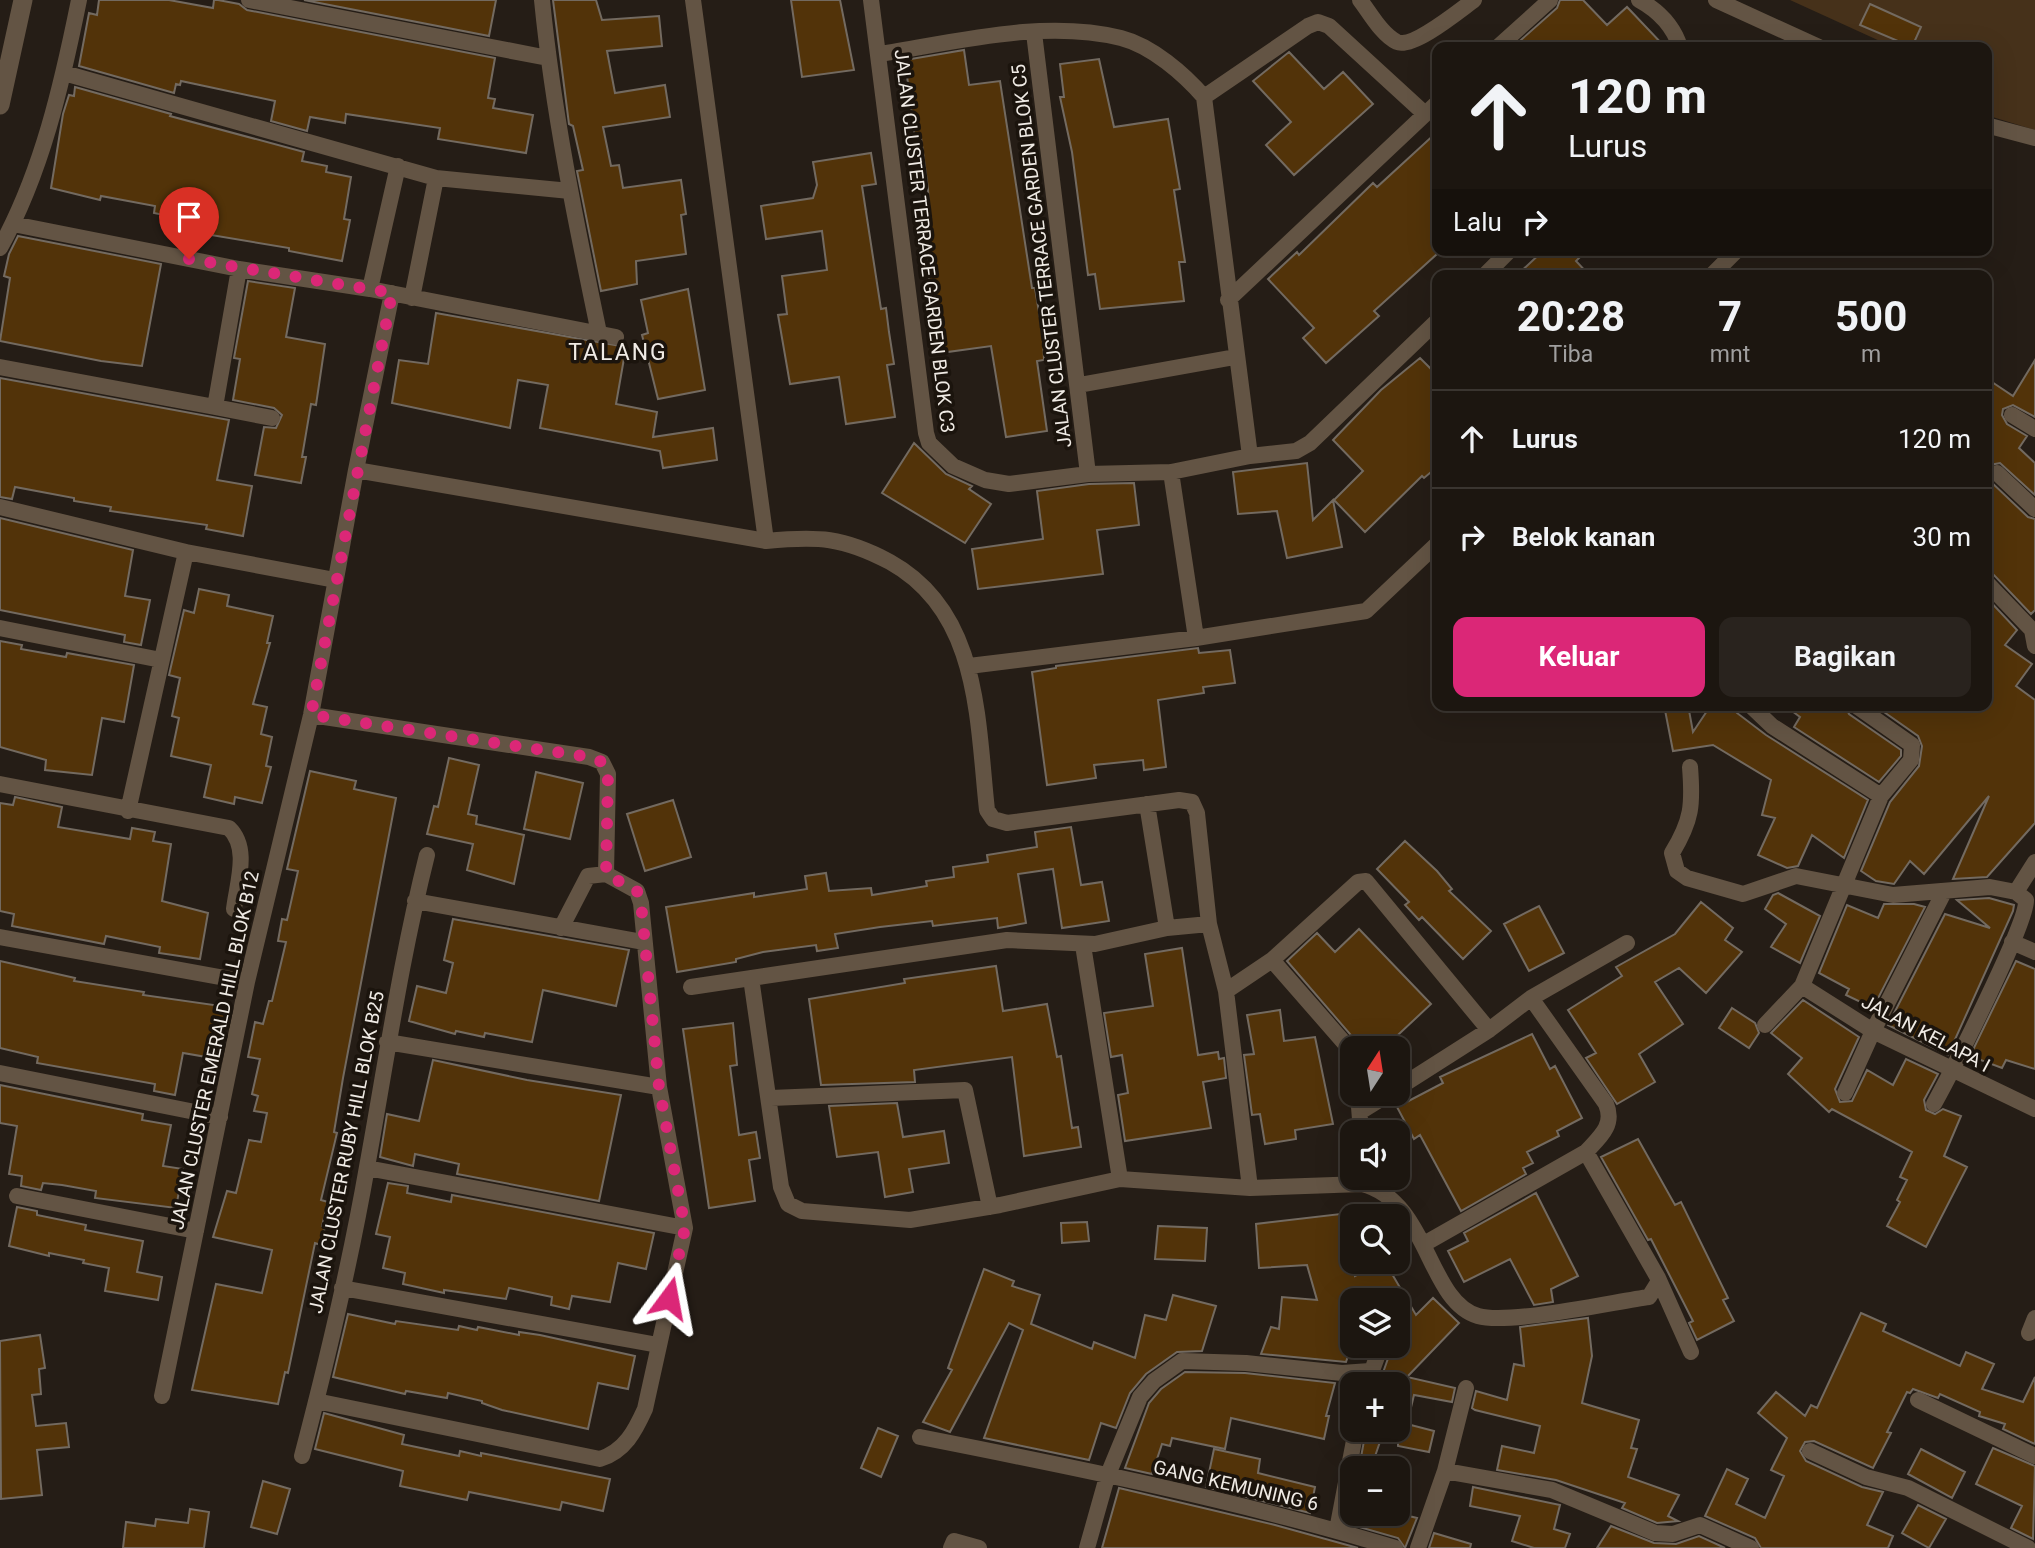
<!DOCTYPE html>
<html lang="id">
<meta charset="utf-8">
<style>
:root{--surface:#1c1610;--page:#29231e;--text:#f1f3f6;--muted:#a09f9f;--line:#3a3530;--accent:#db2777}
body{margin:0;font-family:Roboto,sans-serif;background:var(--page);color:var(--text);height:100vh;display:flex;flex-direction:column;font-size:26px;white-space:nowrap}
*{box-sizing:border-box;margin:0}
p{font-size:23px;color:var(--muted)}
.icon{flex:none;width:38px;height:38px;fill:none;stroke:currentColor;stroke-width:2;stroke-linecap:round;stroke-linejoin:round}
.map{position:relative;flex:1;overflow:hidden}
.drawer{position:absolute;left:1432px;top:270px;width:560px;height:441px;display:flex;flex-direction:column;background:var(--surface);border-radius:14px;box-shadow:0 7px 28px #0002,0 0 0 2px var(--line)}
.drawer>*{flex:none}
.top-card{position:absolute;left:1432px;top:42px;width:560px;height:214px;border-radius:14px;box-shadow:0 7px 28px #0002,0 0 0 2px var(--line);background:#1c1610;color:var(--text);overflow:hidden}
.needle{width:46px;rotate:12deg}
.fabs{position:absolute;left:1340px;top:1036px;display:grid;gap:14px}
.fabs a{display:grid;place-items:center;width:70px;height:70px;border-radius:14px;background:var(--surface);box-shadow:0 7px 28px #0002,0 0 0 2px var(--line);font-size:35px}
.pin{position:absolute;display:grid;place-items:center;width:60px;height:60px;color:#fff;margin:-72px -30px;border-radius:50% 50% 50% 0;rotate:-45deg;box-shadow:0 0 7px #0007}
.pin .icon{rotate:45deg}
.me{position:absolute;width:77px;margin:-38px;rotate:13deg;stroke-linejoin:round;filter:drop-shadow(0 0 5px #0008)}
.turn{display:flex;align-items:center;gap:24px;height:147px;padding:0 21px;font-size:32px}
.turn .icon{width:91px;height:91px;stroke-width:2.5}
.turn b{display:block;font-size:49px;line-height:60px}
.then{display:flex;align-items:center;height:66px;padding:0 21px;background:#0003;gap:14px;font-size:26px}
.eta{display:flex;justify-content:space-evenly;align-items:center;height:119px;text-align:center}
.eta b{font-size:42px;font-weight:700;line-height:49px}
.button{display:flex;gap:14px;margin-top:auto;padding:14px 21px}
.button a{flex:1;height:80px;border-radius:14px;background:var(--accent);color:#fff;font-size:28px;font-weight:700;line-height:80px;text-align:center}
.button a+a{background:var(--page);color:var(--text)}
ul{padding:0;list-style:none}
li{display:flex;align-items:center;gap:21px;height:98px;padding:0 21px;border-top:2px solid var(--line)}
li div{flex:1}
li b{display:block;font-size:26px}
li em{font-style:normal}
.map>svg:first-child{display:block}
.green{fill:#46311a}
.building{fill:#523309;stroke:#736a60;stroke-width:2}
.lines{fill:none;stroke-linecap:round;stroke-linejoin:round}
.minor{stroke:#635444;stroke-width:16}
.tertiary{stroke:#635444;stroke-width:19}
.route{stroke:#db2777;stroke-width:12;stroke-dasharray:0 21.6}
.labels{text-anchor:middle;stroke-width:7;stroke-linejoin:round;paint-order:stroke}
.street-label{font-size:19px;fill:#f0ebe5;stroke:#1b140d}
.quarter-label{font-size:23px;letter-spacing:2px;fill:#f0ebe5;stroke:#1b140d}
</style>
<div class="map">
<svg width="2035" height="1548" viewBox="0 0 2035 1548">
<rect width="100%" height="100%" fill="#251d16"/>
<path class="green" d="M1790 0H2035V130L1986 115V47H1893Z"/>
<path class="building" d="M99 0H169L213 8 214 0H218L239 4 247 10 495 58 488 98 495 99 493 108 533 115 526 153 438 139 440 128 346 114 345 123 310 117 307 131 271 121 275 101 181 81 180 85 176 84 174 93 79 66 89 13 97 15Z
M304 0H496L489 36Z
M553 0H596L602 20 659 16 662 46 607 51 615 93 665 85 670 117 603 127 611 166 619 165 623 188 681 180 686 214 681 215 686 254 636 261 637 284 601 291 577 171 583 170 573 126 569 124Z
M791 0H840L854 70 802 77Z
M1560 0H1583L1607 25 1627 7 1665 47H1513L1557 8Z
M1870 4 1921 27 1912 47 1860 25Z
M964 50 969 85 1000 81 1032 288H1035L1043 336 1044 360 1037 361 1047 431 1006 437 991 346 940 353 929 277 928 237H931L928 189 921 138 915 139 905 60Z
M1289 52 1324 89 1343 72 1373 104 1294 175 1266 145 1291 122 1253 81Z
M1099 59 1114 127 1168 119 1180 189 1174 190 1185 262H1179L1184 301 1100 309 1095 274 1088 275 1072 152 1060 97H1064L1060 64Z
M75 87 171 114 170 116 304 152 302 161 327 166 326 172 351 177 344 219 350 220 342 261 289 251V248L193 232 194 226 174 223V217L154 213 155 206 101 196 100 200 51 188 63 114 69 95 74 96Z
M1437 132V254L1374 311 1379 316 1326 363 1303 338 1314 328 1268 279 1297 252 1299 255 1373 183 1377 187Z
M871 153 876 184 862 186 881 309 886 308 889 332 894 364 887 365 895 417 846 424 839 377 790 384 778 315 787 314 782 276 827 270 822 231 766 239 761 206 813 198 817 185 813 162Z
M18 236 161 264 142 366 101 361 0 341 10 278 4 276 9 254Z
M1544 250H1587L1576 261 1589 275H1517Z
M248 281 295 288 286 337 325 344 316 405 311 404 302 457H306L301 483 255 475 264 427 276 428 282 415 274 408 233 400 240 359 234 358Z
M688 289 705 390 658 399 642 335 648 333 641 300Z
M436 313 626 347 616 404 657 412 653 437 713 428 717 460 663 468 660 451 540 428 548 385 518 380 510 428 392 403 399 360 428 364Z
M1420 358 1437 375V467L1424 478 1422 476 1365 532 1334 500 1363 471 1333 440 1381 390Z
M2035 360V417L2013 405 2003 409 2002 415 2007 424 2027 436 2019 448 2035 463V495L2000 463 1990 465 1987 471 1990 481 2028 517 2035 519V610L2031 614 1994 575 1986 572V378L2013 396Z
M0 378 229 420 217 480 252 486 243 536 206 529 207 525 110 511 111 507 74 501V498L15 487 12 499 0 497Z
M914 443 946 474 972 486 969 489 991 504 965 543 882 493Z
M1307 463 1313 520 1333 500 1342 547 1287 558 1277 511 1238 514 1233 472Z
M1134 483 1139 525 1097 530 1103 574 978 589 972 549 1043 539 1037 491 1089 484Z
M0 518 133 550 125 596 150 600 141 645 124 642 125 635 0 610Z
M199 589 229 595 227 606 273 616 267 643H270L253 704 267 707 261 734 272 737 266 766 271 767 262 803 235 797 234 804 204 797 211 765 171 756 179 718 172 716 180 678 169 675 184 610 194 613Z
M1986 597 2017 630 2005 645 2032 664 2016 686 2035 700V823L1987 877 1953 879 1989 796 1924 874 1910 861 1894 884 1876 881 1861 871 1890 802 1919 766 1922 746 1918 736 1874 705H1986Z
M0 641 22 645 21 649 66 657 67 653 134 665 124 722 102 718 92 775 45 770 46 760 0 747Z
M1198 648 1199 653 1230 650 1235 683 1203 687 1204 693 1158 700 1166 767 1144 770 1143 760 1094 765 1096 778 1047 785 1032 672 1056 668V666Z
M1664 705H1688L1693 732 1711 705H1740L1737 713 1766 735 1868 800 1844 858 1812 835 1798 866 1787 868 1758 855 1775 818 1762 815 1771 780 1713 745 1673 751Z
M1784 705H1845L1849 714 1901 750V756L1879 782 1794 727 1800 717Z
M449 758 479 765 468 814 477 816 476 824 524 835 514 884 467 870 473 844 427 834 434 806 438 807Z
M310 771 356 781 354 789 396 798 343 1078 334 1132 337 1133 321 1200 328 1202 322 1226 325 1227 321 1245 315 1243 288 1373 285 1372 278 1404 192 1390 216 1284 262 1293 272 1250 213 1237 227 1191 236 1193 249 1140 261 1142 267 1113 254 1111 258 1096 252 1094 260 1059 248 1057 255 1022 263 1024 269 1001H272L286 942 278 941 282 919 287 920 298 871 287 869Z
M536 772 583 783 570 839 524 829Z
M15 797 62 807 58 827 130 839 132 828 155 832 153 841 171 844 162 901 208 913 200 959 159 953 160 947 106 936 104 944 12 926 14 914 0 911V803L13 805Z
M673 800 691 857 645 871 627 814Z
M1071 827 1081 885 1102 882 1109 921 1062 928 1053 869 1018 874 1026 923 998 928 997 918 933 926 932 921 880 927 835 934 838 948 817 951 816 945 763 952 736 959V962L677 972 666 907 754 893V897L807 889 805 876 826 873 829 891 871 888 872 895 927 886 926 881 954 877 953 867 988 862 987 855 1037 847 1035 832Z
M1405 841 1437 871 1452 889 1449 891 1491 931 1463 959 1422 917 1419 920 1405 905 1409 902 1377 869Z
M1778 893 1820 916 1800 963 1771 947 1786 924 1765 909 1773 895Z
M1989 898 2014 905 2013 911 1948 1055 1888 1025 1945 914 1990 928 1957 900Z
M1701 902 1733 928 1725 940 1742 952 1706 993 1679 968 1655 982 1683 1024 1639 1054 1655 1082 1617 1104 1586 1058 1596 1053 1568 1010 1622 976 1616 967 1675 934Z
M1884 904H1914L1925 907 1873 1008 1846 995 1849 989 1819 973 1847 905 1878 918Z
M1539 906 1564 953 1529 971 1504 924Z
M453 919 629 950 616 1006 543 990 532 1042 485 1033 484 1037 456 1031 455 1034 409 1021 417 986 446 993 453 963 444 960Z
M1359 929 1431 1004 1384 1048H1362L1287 961 1317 933 1335 952Z
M1182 948 1198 1055 1218 1052 1219 1059 1224 1058 1226 1078 1203 1082 1211 1128 1125 1141 1118 1095 1128 1093 1122 1055 1111 1057 1104 1013 1153 1006 1145 954Z
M0 961 75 978 74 981 144 992 143 995 228 1007 218 1059 183 1053 175 1095 154 1091 155 1084 37 1063 38 1057 0 1048Z
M2016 961 2035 969V1069L2006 1060 2002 1068 1970 1056Z
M996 966 1003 1011 1047 1004 1057 1057 1061 1056 1072 1128 1078 1127 1081 1147 1024 1156 1012 1057 914 1070 915 1082 821 1085 809 999 905 983 904 979Z
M1803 1000 1859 1037 1835 1089 1840 1102 1852 1101 1867 1070 1893 1085 1906 1059 1938 1074 1924 1100 1926 1110 1935 1114 1943 1109 1961 1116 1944 1156 1967 1167 1926 1247 1887 1226 1900 1202 1897 1200 1907 1180 1900 1177 1912 1152 1832 1109 1829 1112 1788 1074 1802 1058 1771 1033Z
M1732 1008 1755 1023 1759 1033 1749 1048 1719 1028Z
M1280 1010 1284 1041 1315 1037 1333 1124 1295 1130 1296 1139 1265 1144 1260 1114 1252 1115 1244 1055 1254 1054 1247 1015Z
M733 1023 737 1065 730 1066 739 1135 756 1132 760 1158 749 1160 755 1201 709 1208 683 1029Z
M1532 1034 1550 1069 1555 1066 1582 1118 1557 1131 1559 1136 1527 1152 1533 1163 1523 1168 1526 1174 1461 1211 1420 1135 1414 1139 1397 1107 1443 1083 1440 1077Z
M433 1060 527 1080 621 1095 599 1201 457 1174 459 1164 415 1154 413 1166 380 1157 387 1114 419 1121Z
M0 1085 143 1114 142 1120 171 1125 163 1166 183 1169 176 1208 95 1198 96 1191 62 1185 43 1183 41 1190 21 1186 22 1176 9 1174 17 1126 0 1123Z
M897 1103 903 1137 944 1131 949 1163 909 1169 913 1192 885 1197 878 1152 837 1157 829 1106Z
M1638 1139 1675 1205 1681 1202 1728 1298 1723 1300 1734 1321 1697 1340 1689 1323 1693 1321 1651 1239 1648 1240 1601 1157Z
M388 1183 408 1186 407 1193 451 1202 452 1195 654 1233 646 1269 618 1263 610 1302 572 1296 569 1309 551 1305 552 1297 509 1288 506 1299 444 1290V1293L403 1284 405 1273 383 1268 390 1237 376 1234Z
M1536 1193 1578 1276 1551 1289 1553 1302 1534 1305 1510 1259 1464 1282 1448 1251 1468 1241 1464 1233Z
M17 1207 37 1211V1215L86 1225 85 1230 143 1241 137 1272 162 1277 158 1300 105 1291 109 1268 83 1263 84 1260 49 1253V1256L9 1246Z
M1349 1213 1355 1276 1385 1262 1416 1315 1433 1298 1459 1323 1407 1377 1455 1388 1452 1402 1414 1395 1407 1424 1434 1431 1429 1452 1398 1446V1384H1379L1391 1350 1398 1353V1300H1353V1341L1346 1362 1261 1354 1271 1327 1279 1329 1282 1297 1317 1300 1307 1265 1259 1268 1256 1224Z
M1087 1222 1089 1241 1062 1243 1061 1223Z
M1158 1226 1207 1228 1205 1261 1155 1259Z
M984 1269 1014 1281 1012 1286 1040 1295 1031 1324 1092 1349 1094 1342 1135 1358 1145 1315 1166 1320 1173 1295 1216 1306 1202 1351 1177 1352 1146 1374 1130 1393 1116 1428 1101 1423 1089 1460 984 1438 1023 1330 1009 1323 950 1432 923 1422 952 1370 948 1368Z
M1861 1313 1886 1324 1883 1331 1960 1366 1966 1352 1994 1364 1982 1389 2023 1402 2035 1377V1444L2003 1429 2005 1424 1979 1416 1980 1412 1940 1394 1938 1398 1913 1389 1910 1393 1907 1392 1887 1432 1891 1433 1873 1468 1814 1441 1805 1442 1800 1451 1806 1461 1862 1487 1883 1492 1867 1525 1893 1536 1888 1548H1761L1755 1538 1705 1516 1727 1469 1748 1479 1736 1504 1765 1518 1784 1476 1771 1470 1787 1438 1758 1413 1776 1392 1805 1416 1811 1405 1817 1408Z
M348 1314 395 1324 396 1321 458 1330 459 1326 477 1330 478 1327 519 1335V1332L540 1335 635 1356 628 1389 598 1383 588 1429 502 1410 482 1403V1401L448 1393 447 1398 406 1391 405 1394 333 1377Z
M1588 1318 1592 1356 1582 1403 1639 1420 1631 1448 1637 1449 1628 1477 1679 1495 1668 1516 1678 1521 1657 1523 1622 1508 1625 1503 1556 1480 1497 1470 1502 1446 1534 1453 1540 1426 1475 1410 1472 1408 1476 1391 1507 1400 1514 1364 1524 1366 1520 1327Z
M40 1335 45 1368 39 1369 41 1394 32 1395 36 1426 66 1423 69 1447 37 1450 42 1495 1 1499 0 1341Z
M1185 1372 1245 1373 1335 1383 1326 1416H1329L1324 1439 1231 1418 1225 1449 1172 1438 1170 1446 1162 1444 1152 1474 1125 1468 1149 1403 1161 1389Z
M324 1413 404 1435 402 1444 459 1456 460 1451 481 1456V1453L610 1479 603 1511 562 1502 560 1510 469 1492 467 1500 400 1486 403 1471 315 1449Z
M878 1428 898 1436 881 1477 861 1468Z
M1366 1430H1384L1371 1468H1359Z
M1993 1448 2035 1466 2033 1539 2011 1528 2022 1506 1976 1484Z
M1214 1449 1260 1459 1258 1473 1315 1487 1310 1513 1206 1487Z
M1921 1449 1965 1472 1952 1498 1908 1474Z
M263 1481 290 1489 277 1534 251 1527Z
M1473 1487 1560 1505 1554 1529 1570 1534 1565 1548H1534L1512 1541 1520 1516 1470 1506Z
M1119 1488 1275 1525 1358 1548H1102Z
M1918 1505 1946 1519 1929 1548 1902 1533Z
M190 1509 209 1512 204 1548H123L126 1522 155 1526 156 1519 188 1523Z
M1351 1514H1401L1417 1518 1405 1548 1398 1538 1349 1524Z
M1611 1526 1654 1543 1676 1544 1699 1536 1725 1548H1597Z
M1434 1533 1471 1544 1470 1548H1429Z"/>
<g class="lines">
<path class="minor" d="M249 0 548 58
M542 0C553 112 576 223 599 333
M693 0 766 541
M871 0 926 433 929 443 953 466 985 480 1009 484 1088 474 1171 472 1250 456 1296 451 1310 443 1437 321
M1360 0C1370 13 1382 35 1397 42 1413 49 1460 10 1474 0
M1639 0C1659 11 1673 25 1680 47
M1716 0 1819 47
M1034 33 1088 474
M1498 47 1550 0
M880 54C957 42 1043 19 1121 38 1152 46 1184 74 1204 97
M64 73 436 178 570 191
M1204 97 1250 456
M1204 97 1308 26 1318 22 1329 26 1425 114
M1986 125 2035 138
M13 224 239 269 370 289 616 337
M0 248C42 172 62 84 79 0
M1485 275 1510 250
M1712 275 1737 250
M370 289 398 166
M392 293 356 470 766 541C818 536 843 537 890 562 980 612 977 719 987 810L993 819 1007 823 1179 800 1192 802 1197 813 1209 924 1226 991 1250 1188
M412 298 436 178
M1228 300 1437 103
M0 367 215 407 239 269
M1079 385 1235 357
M215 407 272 418
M2012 415 2035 429
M1171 472 1196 638
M1997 473 2035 509
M0 507 186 552 128 811
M186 552 335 580
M1986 582 2032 630 2035 646
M0 628 161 660
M969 666 1196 638 1366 611 1437 544
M1750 705 1772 726 1881 796 1911 760 1912 745 1855 705
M311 715 589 757 602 762 608 774 606 874
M1690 767C1693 805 1692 820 1672 853L1677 871 1687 878 1743 894 1796 876 1893 895 1990 887 2016 892 2026 900C2028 922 1950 1075 1934 1104
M0 784 229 828C250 848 237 883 234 909
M2016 892 2035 862
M415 901 643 942
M1167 928 1209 924
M0 937 247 982
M2012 942 2035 952
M1083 945 1120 1179
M1272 960 1347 1046 1353 1064
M751 978 781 1187 788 1204 802 1211 910 1220 1000 1205 1120 1179 1250 1188 1362 1184V1178
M1802 986 1873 1031 2035 1109
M691 987 1007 940 1095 944 1167 928 1147 804
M1226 991 1272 960 1358 882 1366 881 1489 1030
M1765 1025 1802 986 1881 796
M387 1042 659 1087
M0 1073 220 1117
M1398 1088 1489 1030 1531 998 1627 943
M1845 1093 1873 1031 1944 892
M1358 1094 1361 1132
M771 1098 965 1090 990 1207
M1360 1112 1389 1094
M1586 1152 1658 1278 1691 1352
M367 1168 685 1228
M1362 1184C1429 1201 1427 1301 1478 1316 1509 1325 1613 1302 1649 1297L1659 1281
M17 1196 196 1231
M1424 1244 1586 1152C1600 1137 1615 1125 1606 1104L1531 998
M342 1288 658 1345
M2029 1333 2035 1318
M1367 1384 1381 1346
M162 1396 247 982 311 715 356 470
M1918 1400 2035 1456
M316 1401 600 1459C625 1451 635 1431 645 1409L685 1228 659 1087 641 903 637 891 606 874 588 876 561 928
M920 1437C1078 1468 1241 1501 1395 1548
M1810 1451 1866 1477 1908 1488 2028 1548
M302 1456C327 1361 350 1264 367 1167 386 1063 401 958 427 855
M1445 1471 1552 1490 1655 1533 1673 1534 1700 1525 1751 1548
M1337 1530 1356 1430
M951 1548 954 1541 979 1548
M1087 1548 1107 1477 1140 1397 1154 1381 1182 1361 1246 1363 1342 1373 1370 1371
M1418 1548 1445 1471 1466 1388"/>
<path class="tertiary" d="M0 105 23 0"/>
</g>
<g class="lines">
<path class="route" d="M189 259 392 293 311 715 589 757 602 762 608 774 606 874 637 891 641 903 659 1087 685 1228 669 1298"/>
</g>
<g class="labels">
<g class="street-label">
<text transform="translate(925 241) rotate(83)" y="7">JALAN CLUSTER TERRACE GARDEN BLOK C3</text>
<text transform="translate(1041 256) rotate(-97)" y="7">JALAN CLUSTER TERRACE GARDEN BLOK C5</text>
<text transform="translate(1926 1033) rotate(28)" y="7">JALAN KELAPA I</text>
<text transform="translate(214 1050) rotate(-78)" y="7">JALAN CLUSTER EMERALD HILL BLOK B12</text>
<text transform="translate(346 1152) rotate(-79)" y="7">JALAN CLUSTER RUBY HILL BLOK B25</text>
<text transform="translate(1236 1485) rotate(13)" y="7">GANG KEMUNING 6</text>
</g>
<g class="quarter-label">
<text x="618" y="360">TALANG</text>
</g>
</g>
</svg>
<div class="fabs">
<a><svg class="needle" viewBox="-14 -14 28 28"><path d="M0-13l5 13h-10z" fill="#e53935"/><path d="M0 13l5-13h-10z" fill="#a09f9f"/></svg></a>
<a><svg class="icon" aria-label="sound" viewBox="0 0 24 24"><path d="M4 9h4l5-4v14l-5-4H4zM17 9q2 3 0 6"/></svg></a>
<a><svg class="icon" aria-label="search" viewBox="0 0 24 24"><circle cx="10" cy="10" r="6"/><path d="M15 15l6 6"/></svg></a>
<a><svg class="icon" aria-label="layers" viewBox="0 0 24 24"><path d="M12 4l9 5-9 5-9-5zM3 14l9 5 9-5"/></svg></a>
<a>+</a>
<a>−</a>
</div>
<div class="pin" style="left:189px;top:259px;background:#d93025"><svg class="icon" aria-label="arrive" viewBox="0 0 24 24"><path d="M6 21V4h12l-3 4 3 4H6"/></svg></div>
<svg class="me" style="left:669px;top:1298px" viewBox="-20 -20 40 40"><path d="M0-17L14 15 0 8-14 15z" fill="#db2777" stroke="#fff" stroke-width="4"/></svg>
<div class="top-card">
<div class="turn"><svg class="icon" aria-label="ahead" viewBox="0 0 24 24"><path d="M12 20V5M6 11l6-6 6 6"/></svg><div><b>120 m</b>Lurus</div></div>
<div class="then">Lalu<svg class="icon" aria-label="right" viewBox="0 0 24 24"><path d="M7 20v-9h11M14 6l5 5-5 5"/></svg></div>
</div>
<section class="drawer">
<div class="eta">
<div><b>20:28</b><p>Tiba</p></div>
<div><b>7</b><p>mnt</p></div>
<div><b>500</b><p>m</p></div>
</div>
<ul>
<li><svg class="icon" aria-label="ahead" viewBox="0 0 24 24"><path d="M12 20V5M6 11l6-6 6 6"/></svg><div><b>Lurus</b></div><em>120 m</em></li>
<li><svg class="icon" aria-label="right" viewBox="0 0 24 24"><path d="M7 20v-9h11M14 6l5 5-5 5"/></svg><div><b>Belok kanan</b></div><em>30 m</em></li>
</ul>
<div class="button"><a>Keluar</a><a>Bagikan</a></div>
</section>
</div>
